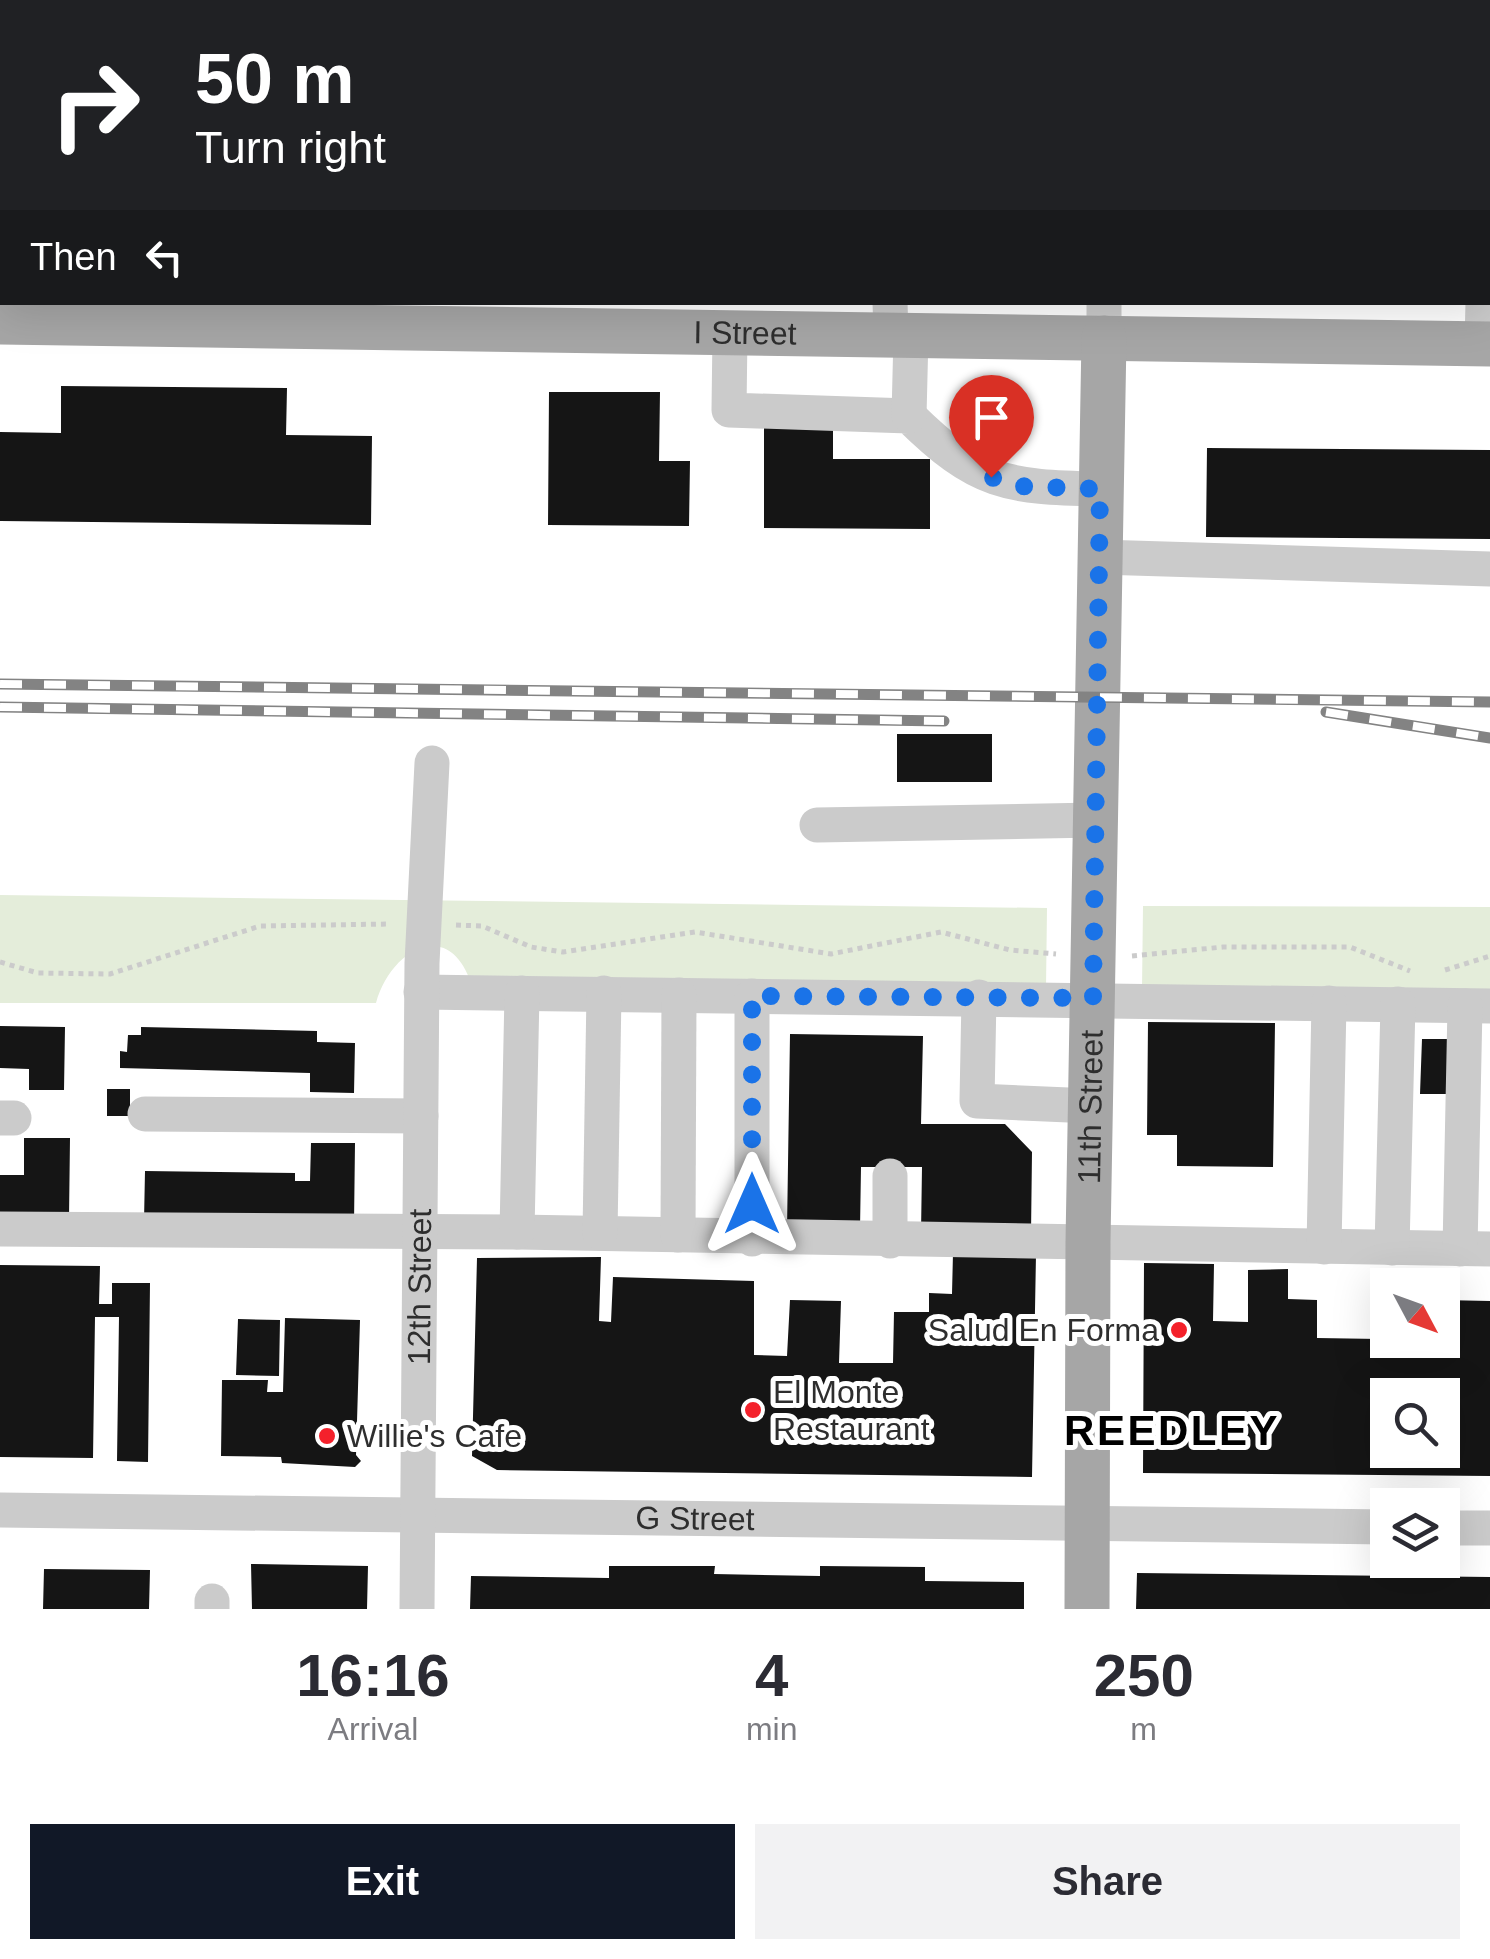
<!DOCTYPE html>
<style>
:root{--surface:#fff;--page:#f2f2f3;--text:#2b2b33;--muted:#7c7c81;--accent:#111827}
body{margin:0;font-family:Helvetica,sans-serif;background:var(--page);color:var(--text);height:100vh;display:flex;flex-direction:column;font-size:38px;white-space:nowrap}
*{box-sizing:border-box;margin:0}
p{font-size:32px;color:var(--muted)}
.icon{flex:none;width:55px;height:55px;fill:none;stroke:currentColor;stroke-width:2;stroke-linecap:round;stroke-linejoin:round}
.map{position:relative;height:1609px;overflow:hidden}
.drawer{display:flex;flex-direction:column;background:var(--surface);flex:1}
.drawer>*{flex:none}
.guide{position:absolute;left:0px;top:0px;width:1490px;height:305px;box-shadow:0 10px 40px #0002;background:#202124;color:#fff;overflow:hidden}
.needle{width:65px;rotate:131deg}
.fabs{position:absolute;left:1370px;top:1268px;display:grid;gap:20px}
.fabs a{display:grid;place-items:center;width:90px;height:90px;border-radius:0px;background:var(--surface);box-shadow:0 10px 40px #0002;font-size:50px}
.pin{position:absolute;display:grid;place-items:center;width:85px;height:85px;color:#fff;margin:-102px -42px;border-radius:50% 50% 50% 0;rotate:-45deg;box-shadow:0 0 10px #0007}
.pin .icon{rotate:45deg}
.me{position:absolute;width:110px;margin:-55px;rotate:0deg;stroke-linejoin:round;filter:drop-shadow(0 0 8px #0008)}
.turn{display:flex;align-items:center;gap:35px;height:210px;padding:0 30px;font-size:45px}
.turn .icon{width:130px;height:130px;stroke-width:2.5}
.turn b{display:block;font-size:70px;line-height:85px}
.then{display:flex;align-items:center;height:95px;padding:0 30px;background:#0003;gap:20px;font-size:38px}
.eta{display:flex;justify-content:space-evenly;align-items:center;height:170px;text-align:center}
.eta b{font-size:60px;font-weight:600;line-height:70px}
.action{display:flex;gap:20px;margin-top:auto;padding:20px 30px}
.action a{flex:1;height:115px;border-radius:0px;background:var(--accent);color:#fff;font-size:40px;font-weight:600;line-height:115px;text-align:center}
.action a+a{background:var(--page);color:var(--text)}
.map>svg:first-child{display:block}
.green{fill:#e4edda}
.building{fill:#151515;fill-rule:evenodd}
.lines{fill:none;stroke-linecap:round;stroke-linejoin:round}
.path{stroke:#cbcbcb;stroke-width:5;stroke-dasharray:5 5;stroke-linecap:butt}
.minor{stroke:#cbcbcb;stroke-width:35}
.major{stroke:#a6a6a6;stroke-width:45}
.rail-casing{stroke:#838383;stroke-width:11}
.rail{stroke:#fff;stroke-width:8;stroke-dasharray:22;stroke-linecap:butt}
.route{stroke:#1a73e8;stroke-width:18;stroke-dasharray:0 32.4}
.poi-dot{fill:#f4212b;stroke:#fff;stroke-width:4}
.labels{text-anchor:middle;stroke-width:10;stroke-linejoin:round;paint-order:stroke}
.street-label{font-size:32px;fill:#2e2e2e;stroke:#fff}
.poi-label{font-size:32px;fill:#2e2e2e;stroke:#fff;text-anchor:start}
.district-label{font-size:42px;font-weight:bold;letter-spacing:2.5px;fill:#000;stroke:#fff}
</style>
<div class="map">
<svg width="1490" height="1609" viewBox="0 0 1490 1609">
<rect width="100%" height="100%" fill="#fff"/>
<path class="green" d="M0 895 1047 908 1046 988 471 983C448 916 390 951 376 1003H0Z
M1143 906 1490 907V996L1142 989Z"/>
<path class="building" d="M61 386 287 388 286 435 372 436 371 525 0 521V432L61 433Z
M549 392H660L659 461H690L689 526 548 525Z
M764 428H833V459H930V529L764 528Z
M1207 448 1490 450V539L1206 537Z
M897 734H992V782H897Z
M1148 1022 1275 1023 1273 1167 1177 1166V1135H1147Z
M0 1026 65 1027 64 1090H29V1069L0 1068Z
M141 1027 317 1031V1042L355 1043 354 1093 310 1092V1073L120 1068V1051L127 1052 128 1035H141Z
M790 1034 923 1036 921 1124H1005L1032 1152 1031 1234 921 1233 922 1167H861L860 1229H787Z
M1422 1039H1450L1448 1094H1420Z
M107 1089H130V1116H107Z
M24 1138H70L69 1218 0 1217V1175H24Z
M311 1143H355L354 1224 144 1221 145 1171 295 1173V1181H310Z
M953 1253 1036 1254 1032 1477 497 1470 472 1456 477 1258 601 1257 599 1321 611 1322 613 1277 754 1281V1355L787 1356 790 1300 841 1301 839 1363H893L894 1312H929V1293L952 1294Z
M1144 1263 1214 1264 1213 1321 1248 1322V1270L1288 1269V1299L1317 1300V1338L1442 1340V1300L1490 1301V1476L1143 1473ZM1388 1395H1442V1450H1388Z
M0 1265 100 1266 99 1304H112V1283H150L148 1462 117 1461 119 1317H95L93 1458 0 1457Z
M285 1318 360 1320 356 1455 361 1461 355 1467 282 1463 281 1457 221 1456 222 1380H268L267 1392H283Z
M238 1319 280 1320 279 1376 236 1375Z
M251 1564 368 1566 367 1609H252Z
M609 1566H715L714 1574 820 1576V1566L925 1567V1581L1024 1582V1609H470L471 1576 609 1578Z
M44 1569 150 1570 149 1609H43Z
M1137 1573 1490 1577V1609H1136Z"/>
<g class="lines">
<path class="path" d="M456 925 482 926 531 947 563 952 695 932 831 954 941 932 1010 950 1056 954
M1132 956 1223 947H1350L1410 971
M0 962 38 973 110 974 260 926 390 924
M1445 970 1490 956"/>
<g class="minor">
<path d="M436 2V0"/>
<path d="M897 2V0"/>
<path d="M931 2V0"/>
<path d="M1107 2V0"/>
<path d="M1488 62H1490"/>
<path d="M1488 123 1490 118"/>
<path d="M890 302 891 335"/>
<path d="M730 333 729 410 909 416C978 484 1006 487 1100 489"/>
<path d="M1104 338V302"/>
<path d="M1482 344 1483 302"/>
<path d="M909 416 911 335"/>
<path d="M1099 557 1490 569"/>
<path d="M817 825 1096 820"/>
<path d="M421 992 1490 1006"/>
<path d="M979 997 977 1101 1092 1106"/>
<path d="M145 1114 421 1116"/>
<path d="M0 1118H14"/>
<path d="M0 1229 517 1232 1490 1249"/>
<path d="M517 1232 522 993"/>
<path d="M600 1233 604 993"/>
<path d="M678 1235 679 995"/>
<path d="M752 1239V996"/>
<path d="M890 1241V1176"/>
<path d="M1324 1247 1329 1003"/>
<path d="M1392 1248 1398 1004"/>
<path d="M1460 1249 1465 1006"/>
<path id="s1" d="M0 1510 1388 1527"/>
<path d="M1442 1528H1490"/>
<path d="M212 1601V1609"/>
<path id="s2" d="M417 1609 422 963 432 763"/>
</g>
<g class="major">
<path id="s3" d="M0 322 1490 344"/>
<path id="s4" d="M1087 1609 1088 1242 1104 338"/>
</g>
<defs>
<path id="rail" d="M0 684 1490 702
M0 707 944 721
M1326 712 1490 738"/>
</defs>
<use href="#rail" class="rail-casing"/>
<use href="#rail" class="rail"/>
</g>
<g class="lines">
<path class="route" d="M752 1204V996L1093 998 1100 489 1016 486 991 477"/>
</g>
<g class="poi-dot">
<circle cx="1179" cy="1330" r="10"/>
<circle cx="753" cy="1410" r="10"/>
<circle cx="327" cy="1436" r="10"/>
</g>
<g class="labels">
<g class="street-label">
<text dy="11" stroke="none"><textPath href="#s3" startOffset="745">I Street</textPath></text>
<text dy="11" stroke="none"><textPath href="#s4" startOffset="502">11th Street</textPath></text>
<text dy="11" stroke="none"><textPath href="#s2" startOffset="322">12th Street</textPath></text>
<text dy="11" stroke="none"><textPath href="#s1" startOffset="695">G Street</textPath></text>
</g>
<g class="poi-label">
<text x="1159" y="1341" text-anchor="end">Salud En Forma</text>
<text x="773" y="1403">El Monte<tspan x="773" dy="37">Restaurant</tspan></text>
<text x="347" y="1447">Willie's Cafe</text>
</g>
<g class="district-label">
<text x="1172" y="1445">REEDLEY</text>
</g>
</g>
</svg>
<div class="fabs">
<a><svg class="needle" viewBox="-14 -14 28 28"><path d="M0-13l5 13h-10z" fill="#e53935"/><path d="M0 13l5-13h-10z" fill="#7c7c81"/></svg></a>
<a><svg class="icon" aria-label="search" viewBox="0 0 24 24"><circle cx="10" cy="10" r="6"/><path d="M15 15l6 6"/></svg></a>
<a><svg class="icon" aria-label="layers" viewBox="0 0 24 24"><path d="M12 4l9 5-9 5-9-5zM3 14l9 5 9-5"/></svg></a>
</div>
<div class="pin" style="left:991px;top:477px;background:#d93025"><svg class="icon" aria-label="arrive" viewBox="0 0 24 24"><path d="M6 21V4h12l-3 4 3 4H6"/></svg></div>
<svg class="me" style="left:752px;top:1204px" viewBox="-20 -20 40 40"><path d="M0-17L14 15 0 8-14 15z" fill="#1a73e8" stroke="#fff" stroke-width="4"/></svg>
<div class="guide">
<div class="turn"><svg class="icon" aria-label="right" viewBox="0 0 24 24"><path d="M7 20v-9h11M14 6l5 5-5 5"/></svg><div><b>50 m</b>Turn right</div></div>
<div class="then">Then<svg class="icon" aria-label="left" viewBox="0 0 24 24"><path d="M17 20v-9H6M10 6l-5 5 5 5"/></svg></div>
</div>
</div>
<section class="drawer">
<div class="eta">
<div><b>16:16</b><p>Arrival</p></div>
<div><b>4</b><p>min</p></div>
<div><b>250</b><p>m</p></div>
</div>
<div class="action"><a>Exit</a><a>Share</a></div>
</section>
